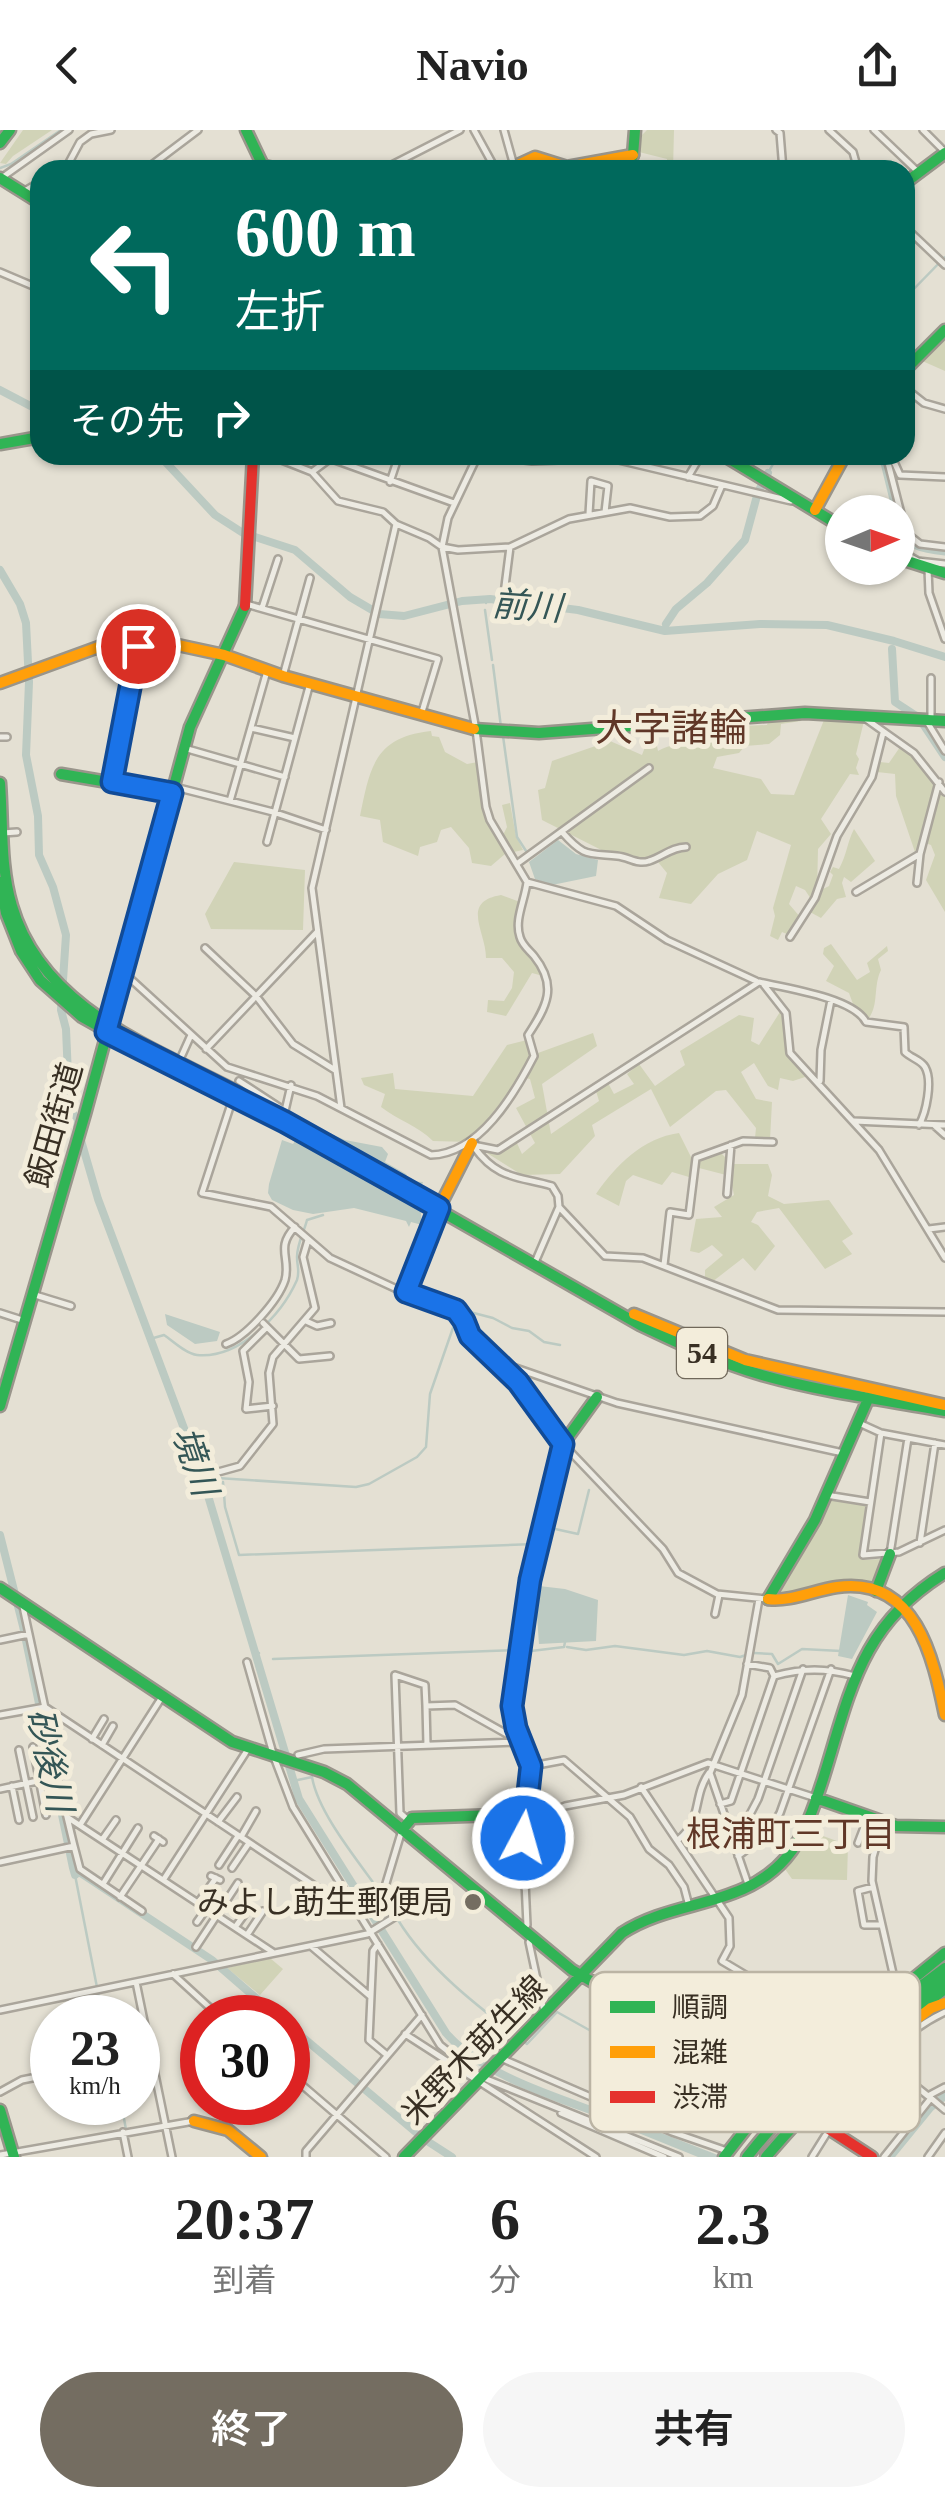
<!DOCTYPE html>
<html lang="ja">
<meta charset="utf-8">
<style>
:root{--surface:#fff;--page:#f6f6f6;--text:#222;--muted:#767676;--accent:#746d61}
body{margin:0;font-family:"Times New Roman","Noto Sans JP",serif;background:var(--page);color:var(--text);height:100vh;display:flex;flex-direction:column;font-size:38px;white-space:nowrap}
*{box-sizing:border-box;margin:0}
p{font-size:32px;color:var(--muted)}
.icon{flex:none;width:55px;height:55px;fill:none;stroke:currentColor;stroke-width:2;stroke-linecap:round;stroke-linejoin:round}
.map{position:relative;height:2027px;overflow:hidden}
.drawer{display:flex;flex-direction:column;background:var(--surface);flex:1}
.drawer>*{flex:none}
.banner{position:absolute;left:30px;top:30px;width:885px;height:305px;border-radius:30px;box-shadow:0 2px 8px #0004;background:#00695c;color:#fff;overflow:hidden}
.needle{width:65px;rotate:88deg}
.fabs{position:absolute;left:825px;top:365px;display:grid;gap:20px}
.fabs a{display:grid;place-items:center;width:90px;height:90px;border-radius:50%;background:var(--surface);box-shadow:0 2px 8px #0004;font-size:50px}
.speed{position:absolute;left:30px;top:1865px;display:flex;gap:20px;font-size:50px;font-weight:700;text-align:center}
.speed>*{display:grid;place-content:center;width:130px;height:130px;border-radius:50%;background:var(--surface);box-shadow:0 2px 8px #0004;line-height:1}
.speed small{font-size:25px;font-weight:400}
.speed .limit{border:15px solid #d22;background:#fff;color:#111}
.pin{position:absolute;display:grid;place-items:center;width:85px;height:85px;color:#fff;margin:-42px;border:5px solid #fff;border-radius:50%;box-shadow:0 2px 10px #0007}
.me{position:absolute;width:110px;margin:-55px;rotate:6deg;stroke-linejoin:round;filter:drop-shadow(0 0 8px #0008)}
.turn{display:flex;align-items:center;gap:35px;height:210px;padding:0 40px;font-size:45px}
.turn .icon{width:130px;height:130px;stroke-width:2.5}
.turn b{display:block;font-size:70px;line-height:85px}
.then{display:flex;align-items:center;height:95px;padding:0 40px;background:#0003;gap:20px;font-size:38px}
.eta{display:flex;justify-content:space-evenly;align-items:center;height:170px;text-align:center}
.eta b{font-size:60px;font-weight:600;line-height:70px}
.button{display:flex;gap:20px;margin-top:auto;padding:20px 40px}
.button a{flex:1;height:115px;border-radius:60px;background:var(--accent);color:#fff;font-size:40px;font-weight:600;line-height:115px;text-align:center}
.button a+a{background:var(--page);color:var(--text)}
header{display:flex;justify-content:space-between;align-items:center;height:130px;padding:0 40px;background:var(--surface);font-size:45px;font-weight:600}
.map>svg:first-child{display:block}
.green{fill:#d1d3b7}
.water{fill:#bccac2}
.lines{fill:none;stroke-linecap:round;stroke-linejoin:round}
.stream{stroke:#bccac2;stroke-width:2.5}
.canal{stroke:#bccac2;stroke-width:5}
.river{stroke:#bccac2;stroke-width:8}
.street-casing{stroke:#aaa59b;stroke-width:10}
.fast-casing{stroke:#99958b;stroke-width:15}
.slow-casing{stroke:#99958b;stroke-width:15}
.jam-casing{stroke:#99958b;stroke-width:15}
.street{stroke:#edebe3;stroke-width:5}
.fast{stroke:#30b455;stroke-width:10}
.slow{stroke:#ff9f0a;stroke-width:10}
.jam{stroke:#e5322d;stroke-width:10}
.route-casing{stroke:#114b97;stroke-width:25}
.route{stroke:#1a73e8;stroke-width:18}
.poi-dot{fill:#746d61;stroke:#f3eddb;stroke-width:4}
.labels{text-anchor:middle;stroke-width:10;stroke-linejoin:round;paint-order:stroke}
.shield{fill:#f3eddb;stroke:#70685a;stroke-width:2.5}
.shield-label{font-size:30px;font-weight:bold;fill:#382f23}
.street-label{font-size:32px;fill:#382f23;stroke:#f3eddb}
.poi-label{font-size:32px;fill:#382f23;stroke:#f3eddb;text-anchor:end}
.water-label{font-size:35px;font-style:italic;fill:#345656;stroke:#f3eddb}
.neighbourhood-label{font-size:35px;fill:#603727;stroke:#f3eddb}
.quarter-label{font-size:38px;fill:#603727;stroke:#f3eddb}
.key{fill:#f3eddb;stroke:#bbb4a4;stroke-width:2.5}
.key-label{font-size:28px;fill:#382f23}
</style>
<header><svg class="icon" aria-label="back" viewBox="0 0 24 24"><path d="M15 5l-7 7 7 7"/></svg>Navio<svg class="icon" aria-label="share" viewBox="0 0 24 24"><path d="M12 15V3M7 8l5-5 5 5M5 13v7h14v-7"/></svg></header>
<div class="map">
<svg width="945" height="2027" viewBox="0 0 945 2027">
<rect width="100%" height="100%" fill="#e4e0d3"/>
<path class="green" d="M23 0H52L13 26 6 34 0 33Z
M647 0H674L673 40H667V29L639 22 642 5Z
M945 205V241L920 230Z
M801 586V591L781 594 780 605 769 614 745 616 739 623 717 627 713 638 761 649 771 664 794 665 824 590 864 591 856 624 859 629 856 638 859 645 850 644 821 689 831 704 818 719 817 762 829 756 833 745 830 742 833 737 839 739C847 724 847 713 854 699L875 731 851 752 844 747 842 753 846 767 837 769 821 788 810 782 815 775 805 760 796 756 789 774 801 788 789 805 782 802 778 810 770 806 775 786 773 778 791 715 757 701 747 730 718 744 691 774 659 768 667 743 658 732 633 736 542 690 538 660 545 658 552 631 610 611 642 625 653 596 658 621C676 610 695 618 715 611L718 597 767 595 769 589Z
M431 601 432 606 439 607 445 622 467 634 478 632 483 678 500 711 507 697 502 675 510 673 516 706 523 720 505 724 491 736 472 733 469 718 451 697 441 700 437 712 420 717 418 726 383 712 380 690 360 686C370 638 374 607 431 601Z
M900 617 912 625 945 666V782L926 750 935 725 931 715 922 712 919 722H915L896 666 895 644 877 642 880 632 889 633Z
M234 732 305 740 303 800 211 799 205 784Z
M501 765 520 772C505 813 527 814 543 846L532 843 506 886 487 882 488 870 504 871 512 858 514 842 502 828H486C486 801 460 772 501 765Z
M831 814 857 850 870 842 867 833 887 816 888 821 878 829 881 840C873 856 879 874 869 888L853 874 849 863 826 851 834 836 823 824 824 818Z
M780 882 786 894 785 921 808 946 793 951 780 948 778 960 768 956 754 933 741 942 756 969 772 972 770 1010 755 1008 756 998 726 960 716 961 670 997 651 959 592 995 595 1006 560 1044 522 1045 487 1023 501 1021 516 1011 522 1024 535 1013 516 978 535 968 530 949 521 947 470 1012 433 1011C417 995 399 991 381 977L385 964 364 955 361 948 393 943 395 959 473 966 507 915 527 910 538 923 593 903 597 916 542 954 551 1004 599 971 596 961 608 953 614 964 634 954 627 944 639 934 655 956 685 935 680 921 739 885 754 888 751 911 759 915Z
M679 1003 692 1029 719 1021 732 1034H768L772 1045 768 1066 784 1074 829 1070 853 1104 842 1111 852 1124 825 1139 779 1078 757 1082 751 1092 758 1095 775 1116 755 1141 743 1128 712 1152 705 1147V1140L723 1125 712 1115 699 1123 690 1121 696 1089 722 1087 714 1077 734 1065 730 1046 699 1038 689 1047 672 1042 662 1055 633 1045 626 1051 619 1076 596 1064C616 1035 643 1008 679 1003Z
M828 1369 867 1374 859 1423 863 1430 881 1429 882 1432 873 1454 839 1451 776 1465 818 1397Z
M812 1702 848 1715 847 1750 792 1749 785 1739Z
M270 1828 283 1839 260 1865 227 1838Z"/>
<path class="water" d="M558 710 576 724 598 730 596 746 552 755 535 749 529 732Z
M307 993 345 1010 382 1017 388 1024 385 1032 406 1044 410 1051 423 1052 421 1058 432 1063 421 1083 422 1095 411 1092 409 1097 406 1091 354 1078 313 1084 293 1080 272 1070 268 1063 269 1054 282 1010 293 1014Z
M165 1184 220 1202 217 1211 195 1214 167 1195Z
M539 1456 565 1459 598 1470 596 1511 539 1514 535 1458Z
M848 1465 868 1472 867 1475 877 1482 852 1529 838 1526Z
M633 1992 723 2027H698L631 2000Z"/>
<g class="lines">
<path class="stream" d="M0 38 11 34 61 0
M905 168 945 127
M768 343 778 325
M486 473V470
M485 480 492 530
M493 535 501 597
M503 606 517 707 528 724
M150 1209 164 1205C173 1211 186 1224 197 1225 239 1229 281 1186 297 1150 300 1141 297 1136 297 1127 297 1114 304 1102 307 1090L323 1085
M202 1347 356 1357 369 1354 417 1327 426 1317 430 1264 455 1192 466 1181 493 1188 512 1198 529 1201 544 1212 560 1215
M223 1352 225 1377 239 1425 534 1414 538 1400
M546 1397 578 1404 589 1360
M567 1517 586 1520 615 1516 684 1525 707 1521 740 1527 746 1525
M523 1522 564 1517 565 1512
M754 1523 772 1524 778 1534 802 1519 841 1521
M255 1524 259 1523
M273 1529 516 1520
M293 1651 312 1647C319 1688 368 1742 391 1778
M75 1745 103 1888
M398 1790C429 1840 480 1878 527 1914L557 1882 591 1901 606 1876
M121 1972 131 2027"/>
<path class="canal" d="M881 325 895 382
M898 395C905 418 922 421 945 423"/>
<path class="river" d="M0 260 40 281
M159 325 215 385 243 403 295 420 350 467 379 484 404 486 462 471 490 469 578 480 665 501 760 494 827 495 894 511 945 527
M0 440 20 474 26 493 29 552 26 625 38 686 39 725 53 757 66 805 61 880 66 899 69 969 98 1069 203 1349 299 1669 446 1903C489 1953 580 1973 641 1999
M666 494 676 479 707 453 745 410 758 362 768 343
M892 519 895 572 918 587
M923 594 945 627
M0 1405 23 1496 73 1738
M75 1745 73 1738 212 1830 279 1888
M288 1895 424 2009 452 2027
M890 2027 930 1978 945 1966"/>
<defs>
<path id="street" d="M474 0 496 40
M504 0 514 36
M776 0 780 3 783 40
M829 0 853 22 858 40
M874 0 918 42
M923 0 945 22
M264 33 292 40
M152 35 161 40
M65 40 80 12 91 4 111 0
M145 40 198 0
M382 40 460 0
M817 40 866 36 873 40
M0 49 69 0
M23 62 40 52
M905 97 945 135
M0 142 40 159
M905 258 924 273 945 279
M269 325 312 342 338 371 383 382 396 394 429 408 442 417 458 420 510 417 569 389 630 378 670 387 700 386 713 376 722 355
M485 325 532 331 610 328 791 371 795 368
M684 325 699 329
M886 325 906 403 920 414 945 417
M891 325 900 345 945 347
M332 329 454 373
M312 342 335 325
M688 347 701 325
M390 352 399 325
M589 384 591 351 608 356 605 382
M898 420 918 431 945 434
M928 439 929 463 945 509
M504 464 510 417
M246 474 438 529 421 585
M262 478 278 429
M283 546 310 448
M931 548V590
M866 589 914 623 945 662
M926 590 945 621
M251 598 295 608
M0 607H7
M184 618 285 647
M112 651 138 512
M175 657 273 682 326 700
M230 671 267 541
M562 702C584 727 587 723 617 726 629 727 637 735 649 731 662 727 672 717 686 717
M3 703 17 702
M267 712 310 553
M518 733 649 638
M527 752 616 776 667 810 756 851
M917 753 920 724 939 652
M856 762 920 724
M790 807 815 768 837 706 872 647 883 603
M205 818 256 866 293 914 335 940
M123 842 227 937 317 966 431 1025C479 1024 514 965 534 926L528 905C547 876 558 856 534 826 529 820 522 815 520 807 514 790 525 770 527 752L490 690 486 677 476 600 442 417 448 388 478 325
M764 855 786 883 790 923 879 1020 945 1128
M206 919 317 802
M182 925 191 905
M239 951 285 981 291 955
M820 951 821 920 831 870
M230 977 202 1063 271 1077 330 1128 401 1161 456 1180 465 1191 470 1206 518 1252 563 1314 663 1419 678 1443 717 1464 767 1469
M341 978 312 758 396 394
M854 991 945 995
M935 996 945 1005
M473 1015 498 1020 759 852C786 858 854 868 866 892L904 897 905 922C911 928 921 930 925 937 933 951 926 983 919 995
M474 1017C498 1050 518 1046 552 1056L558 1066 559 1077 605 1126 643 1128 778 1180 945 1182
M727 1064 731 1015
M929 1099 945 1097
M536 1130 559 1077
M664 1135 670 1082 689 1085 696 1028 743 1011 773 1012
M32 1164 71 1176
M0 1183 25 1191
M306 1191 317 1196 331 1193
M263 1193 299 1229 330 1226
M267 1197 243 1221 249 1252 246 1279 273 1276
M226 1214C246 1207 278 1171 285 1150 291 1128 275 1118 295 1097
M501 1233 617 1273 843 1323
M859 1293 881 1303 945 1315
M881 1303 863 1425 899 1422 945 1400
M211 1344 240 1336 273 1294 269 1243 273 1227 315 1178 303 1127 308 1110
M826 1365 870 1372
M920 1413 935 1313
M890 1424 908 1308
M22 1472 50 1601V1621L67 1687
M715 1484 719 1465
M0 1510 29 1504
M247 1532 274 1627 293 1677 440 1915 479 1946 679 2027
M747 1534 770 1538 774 1546
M426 1576 427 1615
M0 1585 45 1577 357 1784
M92 1609 104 1589
M102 1615 113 1596
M33 1617 46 1685
M19 1620 33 1687
M298 1625 324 1619 519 1612
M532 1636 564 1630 630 1687 649 1719 669 1735 684 1757 689 1776
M12 1656 19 1690
M641 1657 729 1788 730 1816 722 1831 828 1894 847 1900
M0 1659 56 1647
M720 1674 731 1671 774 1546C804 1538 825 1538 855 1546
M524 1684H546L565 1676 624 1665 708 1633 816 1668
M408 1690 400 1683 395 1545 425 1555 426 1576 455 1575 521 1612
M218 1692 237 1667
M883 1692 873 1727 872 1751 897 1861
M80 1695 162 1567
M729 1700 748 1688 758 1669 803 1539
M154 1706 163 1712
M241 1707 256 1681
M102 1710 116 1690
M678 1710C703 1690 692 1667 709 1643
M858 1713 868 1687
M74 1716 80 1739 142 1781
M738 1726 767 1704 780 1683 831 1539
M0 1732 74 1716 67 1687 274 1823
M219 1735 238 1706
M232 1738 249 1713
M211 1746 220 1750
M164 1749 248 1619
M103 1754 138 1698
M749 1757 710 1643 742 1565 759 1469
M873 1757 858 1761 864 1795H881
M120 1767 159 1709
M198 1773 216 1748
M397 1785 384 1760 402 1700
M197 1792 207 1778
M236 1796 249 1778
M523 1799 527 1795 523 1708 526 1685
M247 1805 263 1781
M532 1809 529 1812 543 1877 547 1882
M378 1814 373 1821 369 1910 387 1925
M311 1816 370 1866
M196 1817 238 1753
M173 1844 221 1888
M136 1852 172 2027
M0 1880 367 1804 414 1775
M405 1904 596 2027
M503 1929 672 2002 727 2021
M883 1930 928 1966 945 1957
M288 1943 386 2027
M767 1958 810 1884
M0 1962 22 1950 52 1944
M593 1966 610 1938 631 1951 616 1977
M932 1969 945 1980
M561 1983 664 2027
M658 1995 707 1918
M123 2002 128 2027
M0 2025 194 1991
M306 2027V2021L422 1885
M812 2027C846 1972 883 1911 945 1882
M884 2027 931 1968
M928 2027 945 2003"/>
<path id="fast" d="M246 0 265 40
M0 13 10 0
M627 40 633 25 635 0
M0 48 40 73
M905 53 945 23
M905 240 945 200
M0 314 40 307
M723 325 842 397
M898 428 945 443
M474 599 539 603 805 583 945 591
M61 644 172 663
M0 653C3 693 0 737 12 776 42 879 152 917 238 962
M0 752 6 783 21 821 40 850 82 887 178 941 285 992 640 1195C680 1214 720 1233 762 1245 822 1262 884 1270 945 1281
M0 1276 85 984 190 597 245 476
M0 1458 232 1612 324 1642 347 1654 572 1840 707 1918 784 1970
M876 1461 890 1424
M768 1469 815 1390 869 1267
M816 1668 896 1696 945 1697
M402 1700 412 1688 524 1684 531 1636 512 1581 530 1450 563 1314 597 1267
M0 1980 14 2027
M784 1990 861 1912 945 1848
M404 2027 622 1803C674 1769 743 1778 786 1728 805 1706 815 1674 824 1646 851 1558 862 1494 945 1443
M724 2027 760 1981 816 1935 849 1901 945 1823
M747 2027C805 1954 870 1893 945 1838
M766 2027C820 1964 877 1907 945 1859"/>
<path id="slow" d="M507 40 535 27 567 37 633 25
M815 380 845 325
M0 553 104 515 159 511 224 525 283 546 474 599
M405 1162 439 1078 472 1013
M634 1184 745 1230 945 1275
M768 1469C790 1472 815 1460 837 1457 916 1446 933 1527 945 1585
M891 1909 931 1878 945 1873
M194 1991 228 2000 261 2027"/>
<path id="jam" d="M245 476 253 325
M815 1990 872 2027"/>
</defs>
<use href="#street" class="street-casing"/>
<use href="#fast" class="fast-casing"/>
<use href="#slow" class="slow-casing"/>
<use href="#jam" class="jam-casing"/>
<use href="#street" class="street"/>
<use href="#fast" class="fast"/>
<use href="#slow" class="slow"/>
<use href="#jam" class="jam"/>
</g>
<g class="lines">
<defs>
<path id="route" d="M138 516 112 652 172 663 106 902 285 992 439 1078 406 1162 456 1180 464 1191 470 1206 518 1252 563 1314 530 1450 512 1576 516 1598 531 1636 523 1708"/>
</defs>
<use href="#route" class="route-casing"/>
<use href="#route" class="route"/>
</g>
<circle class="poi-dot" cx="473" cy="1772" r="10"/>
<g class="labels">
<rect class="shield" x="677" y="1198" width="50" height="50" rx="8"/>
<g class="shield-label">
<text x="702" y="1233">54</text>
</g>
<g class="street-label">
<text transform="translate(54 995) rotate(-74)" y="11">飯田街道</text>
<text transform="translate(474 1920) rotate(-46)" y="11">米野木莇生線</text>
</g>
<g class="poi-label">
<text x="453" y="1783">みよし莇生郵便局</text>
</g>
<g class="water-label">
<text transform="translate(527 476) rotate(4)" y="12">前川</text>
<text transform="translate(195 1331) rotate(71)" y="12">境川</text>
<text transform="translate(50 1630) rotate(78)" y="12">砂後川</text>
</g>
<g class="neighbourhood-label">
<text x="791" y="1716">根浦町三丁目</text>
</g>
<g class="quarter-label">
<text x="671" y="611">大字諸輪</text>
</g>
</g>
<rect x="590" y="1842" width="330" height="160" rx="15" class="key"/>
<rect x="610" y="1871" width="45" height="12" fill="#30b455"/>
<rect x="610" y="1916" width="45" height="12" fill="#ff9f0a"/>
<rect x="610" y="1961" width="45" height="12" fill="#e5322d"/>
<g class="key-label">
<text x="672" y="1887">順調</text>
<text x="672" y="1932">混雑</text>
<text x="672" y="1977">渋滞</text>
</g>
</svg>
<div class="fabs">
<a><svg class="needle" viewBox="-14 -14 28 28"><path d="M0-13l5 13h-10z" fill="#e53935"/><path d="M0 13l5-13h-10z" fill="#767676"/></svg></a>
</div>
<div class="speed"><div>23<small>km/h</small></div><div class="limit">30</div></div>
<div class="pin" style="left:138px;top:516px;background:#d93025"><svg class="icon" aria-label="arrive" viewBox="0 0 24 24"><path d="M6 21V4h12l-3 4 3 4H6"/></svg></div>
<svg class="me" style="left:523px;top:1708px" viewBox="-20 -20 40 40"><circle r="17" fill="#1a73e8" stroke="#fff" stroke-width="3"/><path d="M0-11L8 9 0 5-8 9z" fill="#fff"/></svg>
<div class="banner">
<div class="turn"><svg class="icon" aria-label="left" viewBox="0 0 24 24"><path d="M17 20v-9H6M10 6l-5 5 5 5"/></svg><div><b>600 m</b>左折</div></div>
<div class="then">その先<svg class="icon" aria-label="right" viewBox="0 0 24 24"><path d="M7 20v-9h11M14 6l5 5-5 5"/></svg></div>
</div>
</div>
<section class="drawer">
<div class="eta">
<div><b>20:37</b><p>到着</p></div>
<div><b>6</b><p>分</p></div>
<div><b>2.3</b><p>km</p></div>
</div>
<div class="button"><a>終了</a><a>共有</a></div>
</section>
